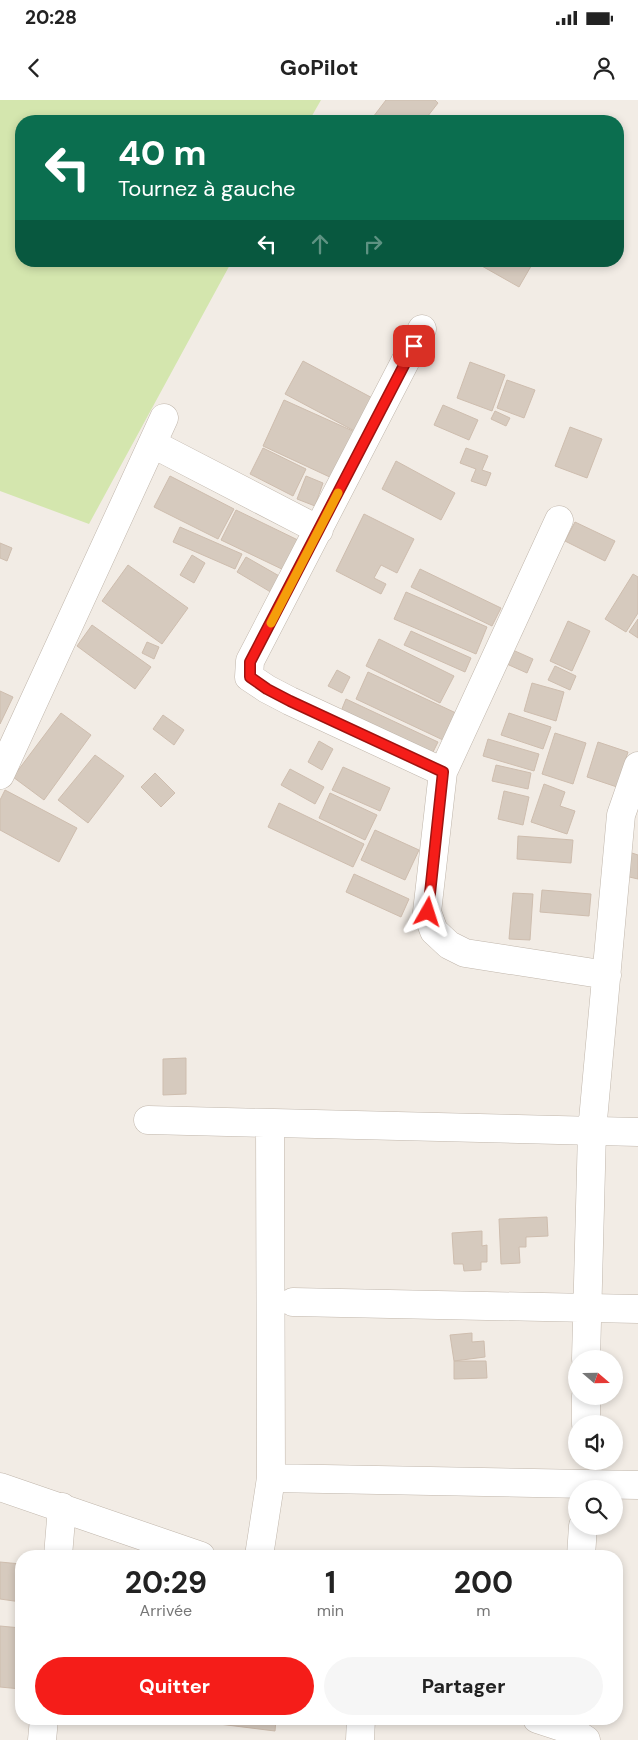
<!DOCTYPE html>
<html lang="fr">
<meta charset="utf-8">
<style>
:root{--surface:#fff;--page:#f6f6f6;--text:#222;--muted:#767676;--accent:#f51d19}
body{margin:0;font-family:"DM Sans",sans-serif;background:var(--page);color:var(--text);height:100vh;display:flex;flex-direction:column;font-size:19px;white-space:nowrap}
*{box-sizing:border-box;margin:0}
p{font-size:16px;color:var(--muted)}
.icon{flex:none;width:28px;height:28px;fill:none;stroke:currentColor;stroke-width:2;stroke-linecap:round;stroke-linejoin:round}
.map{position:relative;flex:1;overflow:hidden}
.panel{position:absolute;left:15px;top:1450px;width:608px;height:175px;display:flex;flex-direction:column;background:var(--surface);border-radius:20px;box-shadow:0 2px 8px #0003}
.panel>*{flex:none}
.hud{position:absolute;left:15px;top:15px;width:609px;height:152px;border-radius:20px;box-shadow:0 2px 8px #0003;background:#0b6e4f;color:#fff;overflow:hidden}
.needle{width:32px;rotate:110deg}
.fabs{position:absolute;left:568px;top:1250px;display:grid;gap:10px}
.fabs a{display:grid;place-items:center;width:55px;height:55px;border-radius:50%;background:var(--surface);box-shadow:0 2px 8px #0003;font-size:25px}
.pin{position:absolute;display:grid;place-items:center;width:42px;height:42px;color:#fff;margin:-21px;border-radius:10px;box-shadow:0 2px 8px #0006}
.me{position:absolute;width:55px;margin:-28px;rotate:6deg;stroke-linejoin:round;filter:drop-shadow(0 0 4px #0008)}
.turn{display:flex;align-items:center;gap:18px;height:105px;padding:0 20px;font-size:22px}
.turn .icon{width:65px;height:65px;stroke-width:2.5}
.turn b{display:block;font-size:35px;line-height:42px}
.lanes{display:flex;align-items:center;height:48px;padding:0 20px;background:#0003;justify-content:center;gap:25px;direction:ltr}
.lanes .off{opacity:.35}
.eta{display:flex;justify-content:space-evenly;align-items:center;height:85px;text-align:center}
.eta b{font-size:30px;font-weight:700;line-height:35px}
.button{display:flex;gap:10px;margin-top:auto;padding:10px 20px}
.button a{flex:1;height:58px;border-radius:30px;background:var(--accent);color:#fff;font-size:20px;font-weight:700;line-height:58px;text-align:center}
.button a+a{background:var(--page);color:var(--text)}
.status{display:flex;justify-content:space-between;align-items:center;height:35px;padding:0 25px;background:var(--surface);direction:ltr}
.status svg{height:14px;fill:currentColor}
header{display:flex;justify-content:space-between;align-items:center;height:65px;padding:0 20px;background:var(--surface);font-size:22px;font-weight:700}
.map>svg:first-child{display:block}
.green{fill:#d4e6ae}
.building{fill:#d6cabe;stroke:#cebdae}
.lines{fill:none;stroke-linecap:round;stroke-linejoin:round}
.street-casing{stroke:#c0b6ab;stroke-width:29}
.street{stroke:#fff;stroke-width:28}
.route-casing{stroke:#9f1310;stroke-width:12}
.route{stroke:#f51d19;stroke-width:9}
.slow{stroke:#f59e0b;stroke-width:9}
</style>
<div class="status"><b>20:28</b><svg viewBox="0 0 49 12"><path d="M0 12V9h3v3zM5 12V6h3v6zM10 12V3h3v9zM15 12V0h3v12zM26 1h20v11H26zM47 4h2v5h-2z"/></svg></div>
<header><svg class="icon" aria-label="back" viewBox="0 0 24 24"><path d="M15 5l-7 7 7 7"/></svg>GoPilot<svg class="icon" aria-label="person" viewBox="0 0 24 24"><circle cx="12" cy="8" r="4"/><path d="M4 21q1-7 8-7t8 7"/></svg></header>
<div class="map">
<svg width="638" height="1640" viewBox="0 0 638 1640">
<rect width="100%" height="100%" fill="#f2ece5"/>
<path class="green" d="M0 0H321L309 21H21V161H232L89 424 0 391Z"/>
<path class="building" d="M386 0H435L438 3 424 21H370Z
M473 161H534L519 187Z
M303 261 378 301 360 334 285 294Z
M470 262 505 275 492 311 457 298Z
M507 280 535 290 524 318 497 308Z
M284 300 355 332 334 379 263 346Z
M443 305 478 320 469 340 434 325Z
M495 311 510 318 506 326 491 319Z
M570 327 602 339 587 378 555 366Z
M263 348 306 369 293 396 250 374Z
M466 348 488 356 482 370 491 373 486 386 471 381 476 369 460 363Z
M396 361 455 393 441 420 382 389Z
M170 376 234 409 218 439 154 407Z
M306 376 323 383 315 406 297 399Z
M236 410 302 442 288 472 221 440Z
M364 414 414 439 397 473 381 465 374 478 386 484 381 494 336 471Z
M575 422 615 441 605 461 565 441Z
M180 427 242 454 235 469 173 442Z
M0 443 12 448 7 461 0 458Z
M192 455 205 463 194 483 180 475Z
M246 457 288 481 279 497 237 472Z
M128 465 188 508 162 544 102 501Z
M420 469 501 508 492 526 411 487Z
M633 474 638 477V513L626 532 605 519Z
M406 492 487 527 476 554 394 519Z
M638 519V538L629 532Z
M568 521 590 531 572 571 550 561Z
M92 525 151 567 135 589 77 546Z
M411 531 471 558 465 572 404 545Z
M379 539 454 576 440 603 366 566Z
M147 542 159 547 154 559 142 553Z
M506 547 533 559 527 573 500 561Z
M555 566 576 576 570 590 548 580Z
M337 570 350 577 342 593 328 586Z
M368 572 456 613 443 640 356 599Z
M532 583 564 592 556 621 524 611Z
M0 591 13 597 0 624Z
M346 599 438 642 430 658 339 616Z
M61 613 91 635 44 700 13 677Z
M509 613 551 627 543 649 501 635Z
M163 615 184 630 174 645 153 629Z
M555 633 586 643 573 684 542 674Z
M488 639 539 654 534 671 483 656Z
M319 641 333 649 322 670 308 662Z
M598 642 628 652 617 687 587 677Z
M95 655 124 676 88 723 58 700Z
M496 665 531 673 528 689 492 681Z
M343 667 390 688 380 711 332 690Z
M290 669 324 687 315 704 281 685Z
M155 673 175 693 161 707 141 687Z
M544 684 565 692 560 706 575 711 567 734 531 722Z
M5 690 77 728 59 762 0 730V700Z
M504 691 529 697 523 725 498 719Z
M330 693 377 715 365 740 319 718Z
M279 703 364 744 353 767 268 727Z
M375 730 419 750 405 780 361 760Z
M518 736 573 740 571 763 517 759Z
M632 753 638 755V779L625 776Z
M354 774 409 799 401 817 346 792Z
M542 790 591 794 589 816 540 812Z
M513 793 533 794 530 840 509 839Z
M186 958V994L163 995V959Z
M547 1117 548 1136 526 1137V1147H519L520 1163 501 1164 499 1119Z
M482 1131V1146L487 1145V1162H481V1170L464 1171 463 1164H454L452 1133Z
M472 1233V1242L484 1241 485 1257 454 1261 450 1235Z
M454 1261H486L487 1278 454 1279Z
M0 1462 21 1464V1502L0 1499Z
M0 1526 21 1528V1589L0 1587Z
M220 1619H276L275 1631 219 1624Z"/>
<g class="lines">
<defs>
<path id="street" d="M422 229 250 561 249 577 267 589 290 601 443 672
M153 344 319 430
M559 420 443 672 427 812 434 831 449 845 465 853 607 875
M0 675 164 318
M148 1020 638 1032
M293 1202 638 1209
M586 1259 592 1031 621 715 638 666
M586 1324V1296
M271 1378 638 1385
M0 1387 201 1456
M58 1456 62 1407
M259 1456 271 1378 270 1024
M581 1456 583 1426
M537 1619 571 1630 586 1640
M42 1640 44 1619
M360 1640 361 1619"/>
</defs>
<use href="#street" class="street-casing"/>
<use href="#street" class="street"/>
</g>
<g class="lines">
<defs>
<path id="route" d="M414 246 250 562V577L267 589 290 601 443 672 428 812"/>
</defs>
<use href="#route" class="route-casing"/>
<use href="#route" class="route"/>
<path class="slow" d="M271 523 338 393"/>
</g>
</svg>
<div class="fabs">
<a><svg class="needle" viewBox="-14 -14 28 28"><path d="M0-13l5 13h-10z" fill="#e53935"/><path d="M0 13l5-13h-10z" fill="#767676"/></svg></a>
<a><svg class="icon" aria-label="sound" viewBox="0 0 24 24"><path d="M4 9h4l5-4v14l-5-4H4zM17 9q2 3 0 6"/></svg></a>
<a><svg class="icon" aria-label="search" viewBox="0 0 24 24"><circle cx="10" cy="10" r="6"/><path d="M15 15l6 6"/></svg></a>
</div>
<div class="pin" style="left:414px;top:246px;background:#d93025"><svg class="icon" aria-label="arrive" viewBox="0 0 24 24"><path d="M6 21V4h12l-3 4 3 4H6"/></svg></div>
<svg class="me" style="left:428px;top:812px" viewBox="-20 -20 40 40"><path d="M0-17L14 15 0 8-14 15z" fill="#f51d19" stroke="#fff" stroke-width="4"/></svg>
<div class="hud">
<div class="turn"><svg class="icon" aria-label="left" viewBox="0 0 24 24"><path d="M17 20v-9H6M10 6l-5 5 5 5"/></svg><div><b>40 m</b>Tournez à gauche</div></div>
<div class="lanes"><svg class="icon" aria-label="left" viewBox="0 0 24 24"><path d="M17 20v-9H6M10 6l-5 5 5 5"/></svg><svg class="icon off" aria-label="ahead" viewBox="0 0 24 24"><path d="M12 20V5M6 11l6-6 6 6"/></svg><svg class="icon off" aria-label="right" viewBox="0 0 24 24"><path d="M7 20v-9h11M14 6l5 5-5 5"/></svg></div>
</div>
<section class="panel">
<div class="eta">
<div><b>20:29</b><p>Arrivée</p></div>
<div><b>1</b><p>min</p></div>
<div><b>200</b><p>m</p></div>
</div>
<div class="button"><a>Quitter</a><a>Partager</a></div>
</section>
</div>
